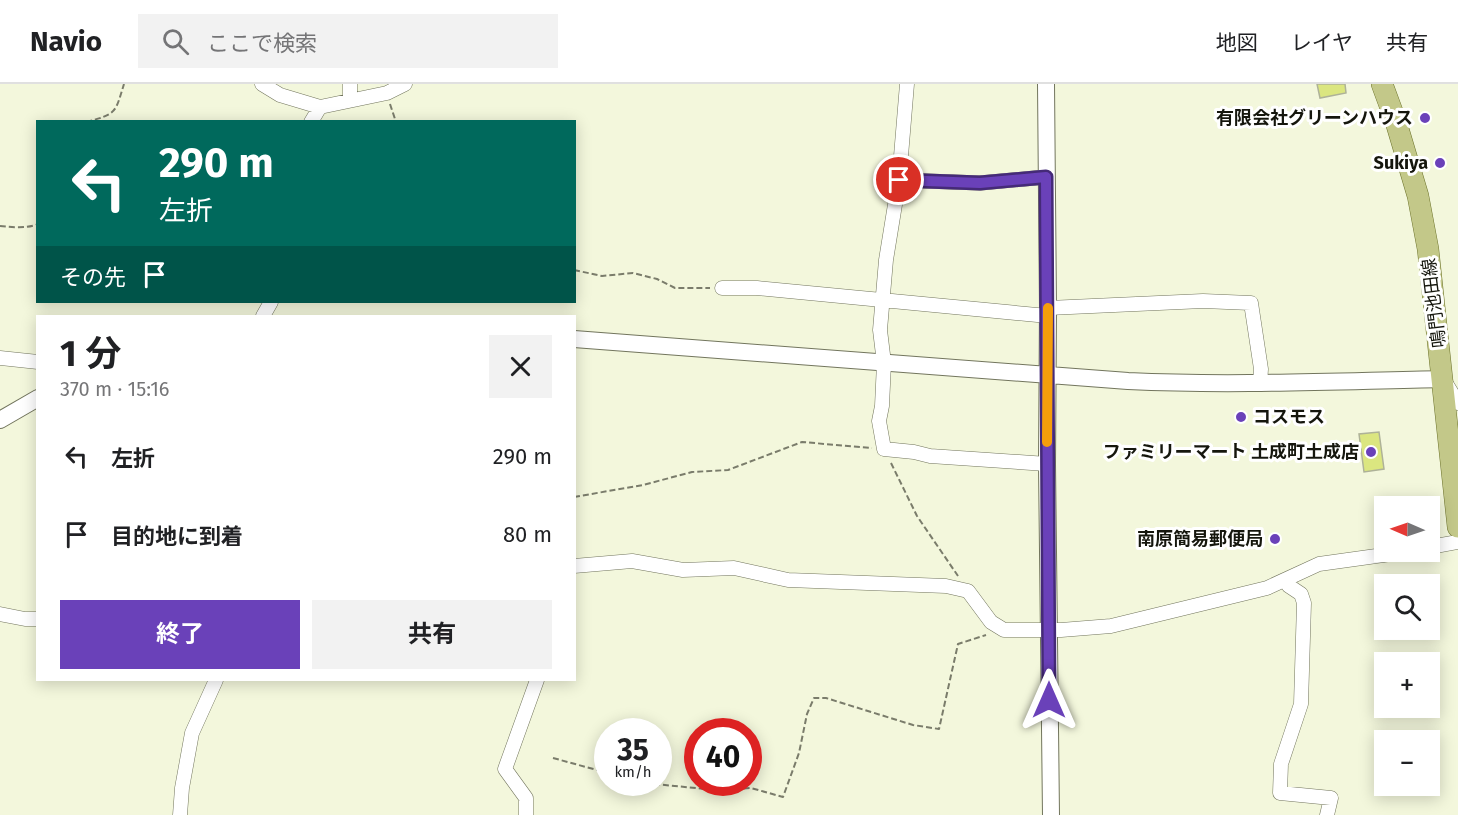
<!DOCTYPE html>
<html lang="ja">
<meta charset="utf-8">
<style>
:root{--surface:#fff;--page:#f2f2f2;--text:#202124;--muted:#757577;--line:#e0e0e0;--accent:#6a41b9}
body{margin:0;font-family:"Fira Sans","Noto Sans JP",sans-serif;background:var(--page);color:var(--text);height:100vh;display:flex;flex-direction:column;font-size:22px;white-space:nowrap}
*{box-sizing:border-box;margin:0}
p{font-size:20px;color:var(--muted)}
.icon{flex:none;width:33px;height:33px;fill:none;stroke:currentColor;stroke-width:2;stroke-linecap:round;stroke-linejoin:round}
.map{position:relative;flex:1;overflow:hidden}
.drawer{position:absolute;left:36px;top:231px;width:540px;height:366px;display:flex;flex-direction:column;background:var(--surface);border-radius:0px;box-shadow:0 3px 15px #0003}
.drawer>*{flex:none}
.top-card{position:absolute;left:36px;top:36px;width:540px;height:183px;border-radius:0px;box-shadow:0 3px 15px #0003;background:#00695c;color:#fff;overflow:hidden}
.needle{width:39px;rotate:272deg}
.controls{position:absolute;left:1374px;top:412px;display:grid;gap:12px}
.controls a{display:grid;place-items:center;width:66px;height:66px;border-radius:0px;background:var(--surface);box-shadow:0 3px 15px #0003;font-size:30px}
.speed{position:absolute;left:594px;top:634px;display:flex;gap:12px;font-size:30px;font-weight:700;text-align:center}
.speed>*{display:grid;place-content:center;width:78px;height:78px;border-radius:50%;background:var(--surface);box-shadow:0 3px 15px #0003;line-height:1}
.speed small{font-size:15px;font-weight:400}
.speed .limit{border:9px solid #d22;background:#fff;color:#111}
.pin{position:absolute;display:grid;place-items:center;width:51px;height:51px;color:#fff;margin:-26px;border:3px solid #fff;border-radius:50%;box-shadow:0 2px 6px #0007}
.me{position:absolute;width:66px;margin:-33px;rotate:0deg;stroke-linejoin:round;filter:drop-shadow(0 0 4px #0008)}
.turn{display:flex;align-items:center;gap:21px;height:126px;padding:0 24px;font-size:27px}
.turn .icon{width:78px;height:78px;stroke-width:2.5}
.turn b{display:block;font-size:42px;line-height:51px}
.then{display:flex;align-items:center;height:57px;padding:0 24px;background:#0003;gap:12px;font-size:22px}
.round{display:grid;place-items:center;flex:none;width:63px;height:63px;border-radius:0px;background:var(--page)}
.summary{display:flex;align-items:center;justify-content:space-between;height:102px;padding:0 24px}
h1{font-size:36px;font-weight:700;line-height:45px}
.action{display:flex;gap:12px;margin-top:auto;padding:12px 24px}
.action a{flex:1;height:69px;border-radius:0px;background:var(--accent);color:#fff;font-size:24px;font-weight:700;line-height:69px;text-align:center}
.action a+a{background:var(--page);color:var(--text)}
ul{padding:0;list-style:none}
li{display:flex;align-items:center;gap:18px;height:78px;padding:0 24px}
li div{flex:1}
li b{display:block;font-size:22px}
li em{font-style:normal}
header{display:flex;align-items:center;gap:36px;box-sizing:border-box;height:84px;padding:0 30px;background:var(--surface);border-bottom:2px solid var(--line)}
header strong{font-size:28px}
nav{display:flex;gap:33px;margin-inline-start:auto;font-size:21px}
.search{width:420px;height:54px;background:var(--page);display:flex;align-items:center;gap:15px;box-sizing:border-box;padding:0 21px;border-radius:0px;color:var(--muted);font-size:22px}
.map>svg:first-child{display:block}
.building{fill:#dbe680;stroke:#aeb298;stroke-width:1.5}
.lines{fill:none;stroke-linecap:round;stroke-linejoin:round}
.minor-casing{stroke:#72755d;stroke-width:15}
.tertiary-casing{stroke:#72755d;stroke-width:18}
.primary-casing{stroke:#6c722b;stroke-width:22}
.path{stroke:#7a7c6b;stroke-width:2;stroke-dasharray:6 3;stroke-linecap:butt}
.minor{stroke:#fff;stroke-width:14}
.tertiary{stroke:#fff;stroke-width:16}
.primary{stroke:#c3c889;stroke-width:21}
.route-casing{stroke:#452a78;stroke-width:15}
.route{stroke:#6a41b9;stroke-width:10}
.slow{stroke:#f59e0b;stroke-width:10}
.poi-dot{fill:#6a41b9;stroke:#fff;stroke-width:2}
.labels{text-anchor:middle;stroke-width:6;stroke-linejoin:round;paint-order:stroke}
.poi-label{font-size:18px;font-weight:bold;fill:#15160d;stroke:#fff;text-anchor:end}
.street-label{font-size:18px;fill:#15160d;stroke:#fff}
</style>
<header>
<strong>Navio</strong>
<div class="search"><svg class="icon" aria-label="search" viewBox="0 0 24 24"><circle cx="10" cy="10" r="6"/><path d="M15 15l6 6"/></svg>ここで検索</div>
<nav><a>地図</a><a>レイヤ</a><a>共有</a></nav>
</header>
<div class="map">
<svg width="1458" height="731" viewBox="0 0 1458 731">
<rect width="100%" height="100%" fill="#f3f7dc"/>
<path class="building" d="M1317 0H1345L1346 9 1320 14Z
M1379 348 1384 385 1364 388 1359 350Z"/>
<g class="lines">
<defs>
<path id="minor" d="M262 0 280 11 320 23 387 9 405 0
M907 0 899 96 886 176 880 246 884 279 882 322 879 337 884 365 914 368 930 372 1047 380
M350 16V0
M311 38 320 23
M899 96 980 99 1046 93
M722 204H757L1048 232
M1048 224 1203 217 1251 219 1261 285 1260 300
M263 232 271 218
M0 274 38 278
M1445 298 1458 319
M1430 463 1458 458
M574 482 632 477 683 486 734 484 788 496 946 502 968 507 991 538 1004 546H1061L1111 542 1267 504 1319 480 1405 468
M1285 496 1289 502 1301 510 1304 519 1301 620 1281 680 1280 709 1331 714 1327 731
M0 530 25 535H38
M180 731 182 704 192 649 216 596
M526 731V714L505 685 537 596"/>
<path id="tertiary" d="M1046 0 1048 224 1047 380 1051 731
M574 255 1128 297C1233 302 1338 297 1443 295
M0 336 38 314"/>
<path id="primary" d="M1382 0 1396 38 1418 112 1428 165 1458 443"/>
</defs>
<use href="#minor" class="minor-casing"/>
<use href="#tertiary" class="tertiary-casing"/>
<use href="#primary" class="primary-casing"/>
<path class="path" d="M390 20 396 38
M86 38C117 30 115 29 124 0
M0 142C12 143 26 145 38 140
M574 186 602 192 633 189 657 195 675 204H710
M891 379 917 432 958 492
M574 413 643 401 692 388 728 386 802 358 872 364
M553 674 608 689
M645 699 715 706 751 704 783 713 799 669 807 630 814 614H826L913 641 939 645 958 560 986 551"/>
<use href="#minor" class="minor"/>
<use href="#tertiary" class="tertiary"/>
<use href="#primary" class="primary"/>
</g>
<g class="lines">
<defs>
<path id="route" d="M899 96 980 99 1046 93 1049 616"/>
</defs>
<use href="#route" class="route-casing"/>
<use href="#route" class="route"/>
<path class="slow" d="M1047 358 1048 224"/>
</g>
<g class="poi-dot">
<circle cx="1425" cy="34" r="6"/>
<circle cx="1440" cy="79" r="6"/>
<circle cx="1241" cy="333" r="6"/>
<circle cx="1371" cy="368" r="6"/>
<circle cx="1275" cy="455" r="6"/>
</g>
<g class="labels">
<g class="poi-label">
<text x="1413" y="40">有限会社グリーンハウス</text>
<text x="1428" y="85">Sukiya</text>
<text x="1253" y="339" text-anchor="start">コスモス</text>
<text x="1359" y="374">ファミリーマート 土成町土成店</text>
<text x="1263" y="461">南原簡易郵便局</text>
</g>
<g class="street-label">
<text transform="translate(1434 219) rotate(-97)" y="6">鳴門池田線</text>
</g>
</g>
</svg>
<div class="controls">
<a><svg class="needle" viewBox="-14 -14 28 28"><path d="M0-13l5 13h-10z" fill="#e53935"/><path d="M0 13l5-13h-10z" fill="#757577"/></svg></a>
<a><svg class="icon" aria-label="search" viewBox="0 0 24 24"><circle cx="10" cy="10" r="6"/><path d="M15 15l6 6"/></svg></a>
<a>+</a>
<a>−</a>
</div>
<div class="speed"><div>35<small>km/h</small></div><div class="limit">40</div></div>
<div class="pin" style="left:899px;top:96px;background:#d93025"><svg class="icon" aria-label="arrive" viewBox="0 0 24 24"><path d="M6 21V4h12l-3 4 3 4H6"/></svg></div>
<svg class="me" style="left:1049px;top:616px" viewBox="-20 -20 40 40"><path d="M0-17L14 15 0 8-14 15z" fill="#6a41b9" stroke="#fff" stroke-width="4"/></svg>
<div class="top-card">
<div class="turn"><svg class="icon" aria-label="left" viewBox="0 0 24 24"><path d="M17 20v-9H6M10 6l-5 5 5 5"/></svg><div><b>290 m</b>左折</div></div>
<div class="then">その先<svg class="icon" aria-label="arrive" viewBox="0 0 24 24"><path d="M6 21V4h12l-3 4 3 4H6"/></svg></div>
</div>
<section class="drawer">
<div class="summary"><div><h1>1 分</h1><p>370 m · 15:16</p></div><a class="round"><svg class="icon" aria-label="close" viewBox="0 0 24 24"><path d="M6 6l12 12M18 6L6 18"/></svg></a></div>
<ul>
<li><svg class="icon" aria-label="left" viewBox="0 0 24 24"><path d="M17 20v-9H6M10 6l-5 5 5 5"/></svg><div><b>左折</b></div><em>290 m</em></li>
<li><svg class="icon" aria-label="arrive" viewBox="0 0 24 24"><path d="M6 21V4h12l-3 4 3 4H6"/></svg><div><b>目的地に到着</b></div><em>80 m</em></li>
</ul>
<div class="action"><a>終了</a><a>共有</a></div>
</section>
</div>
